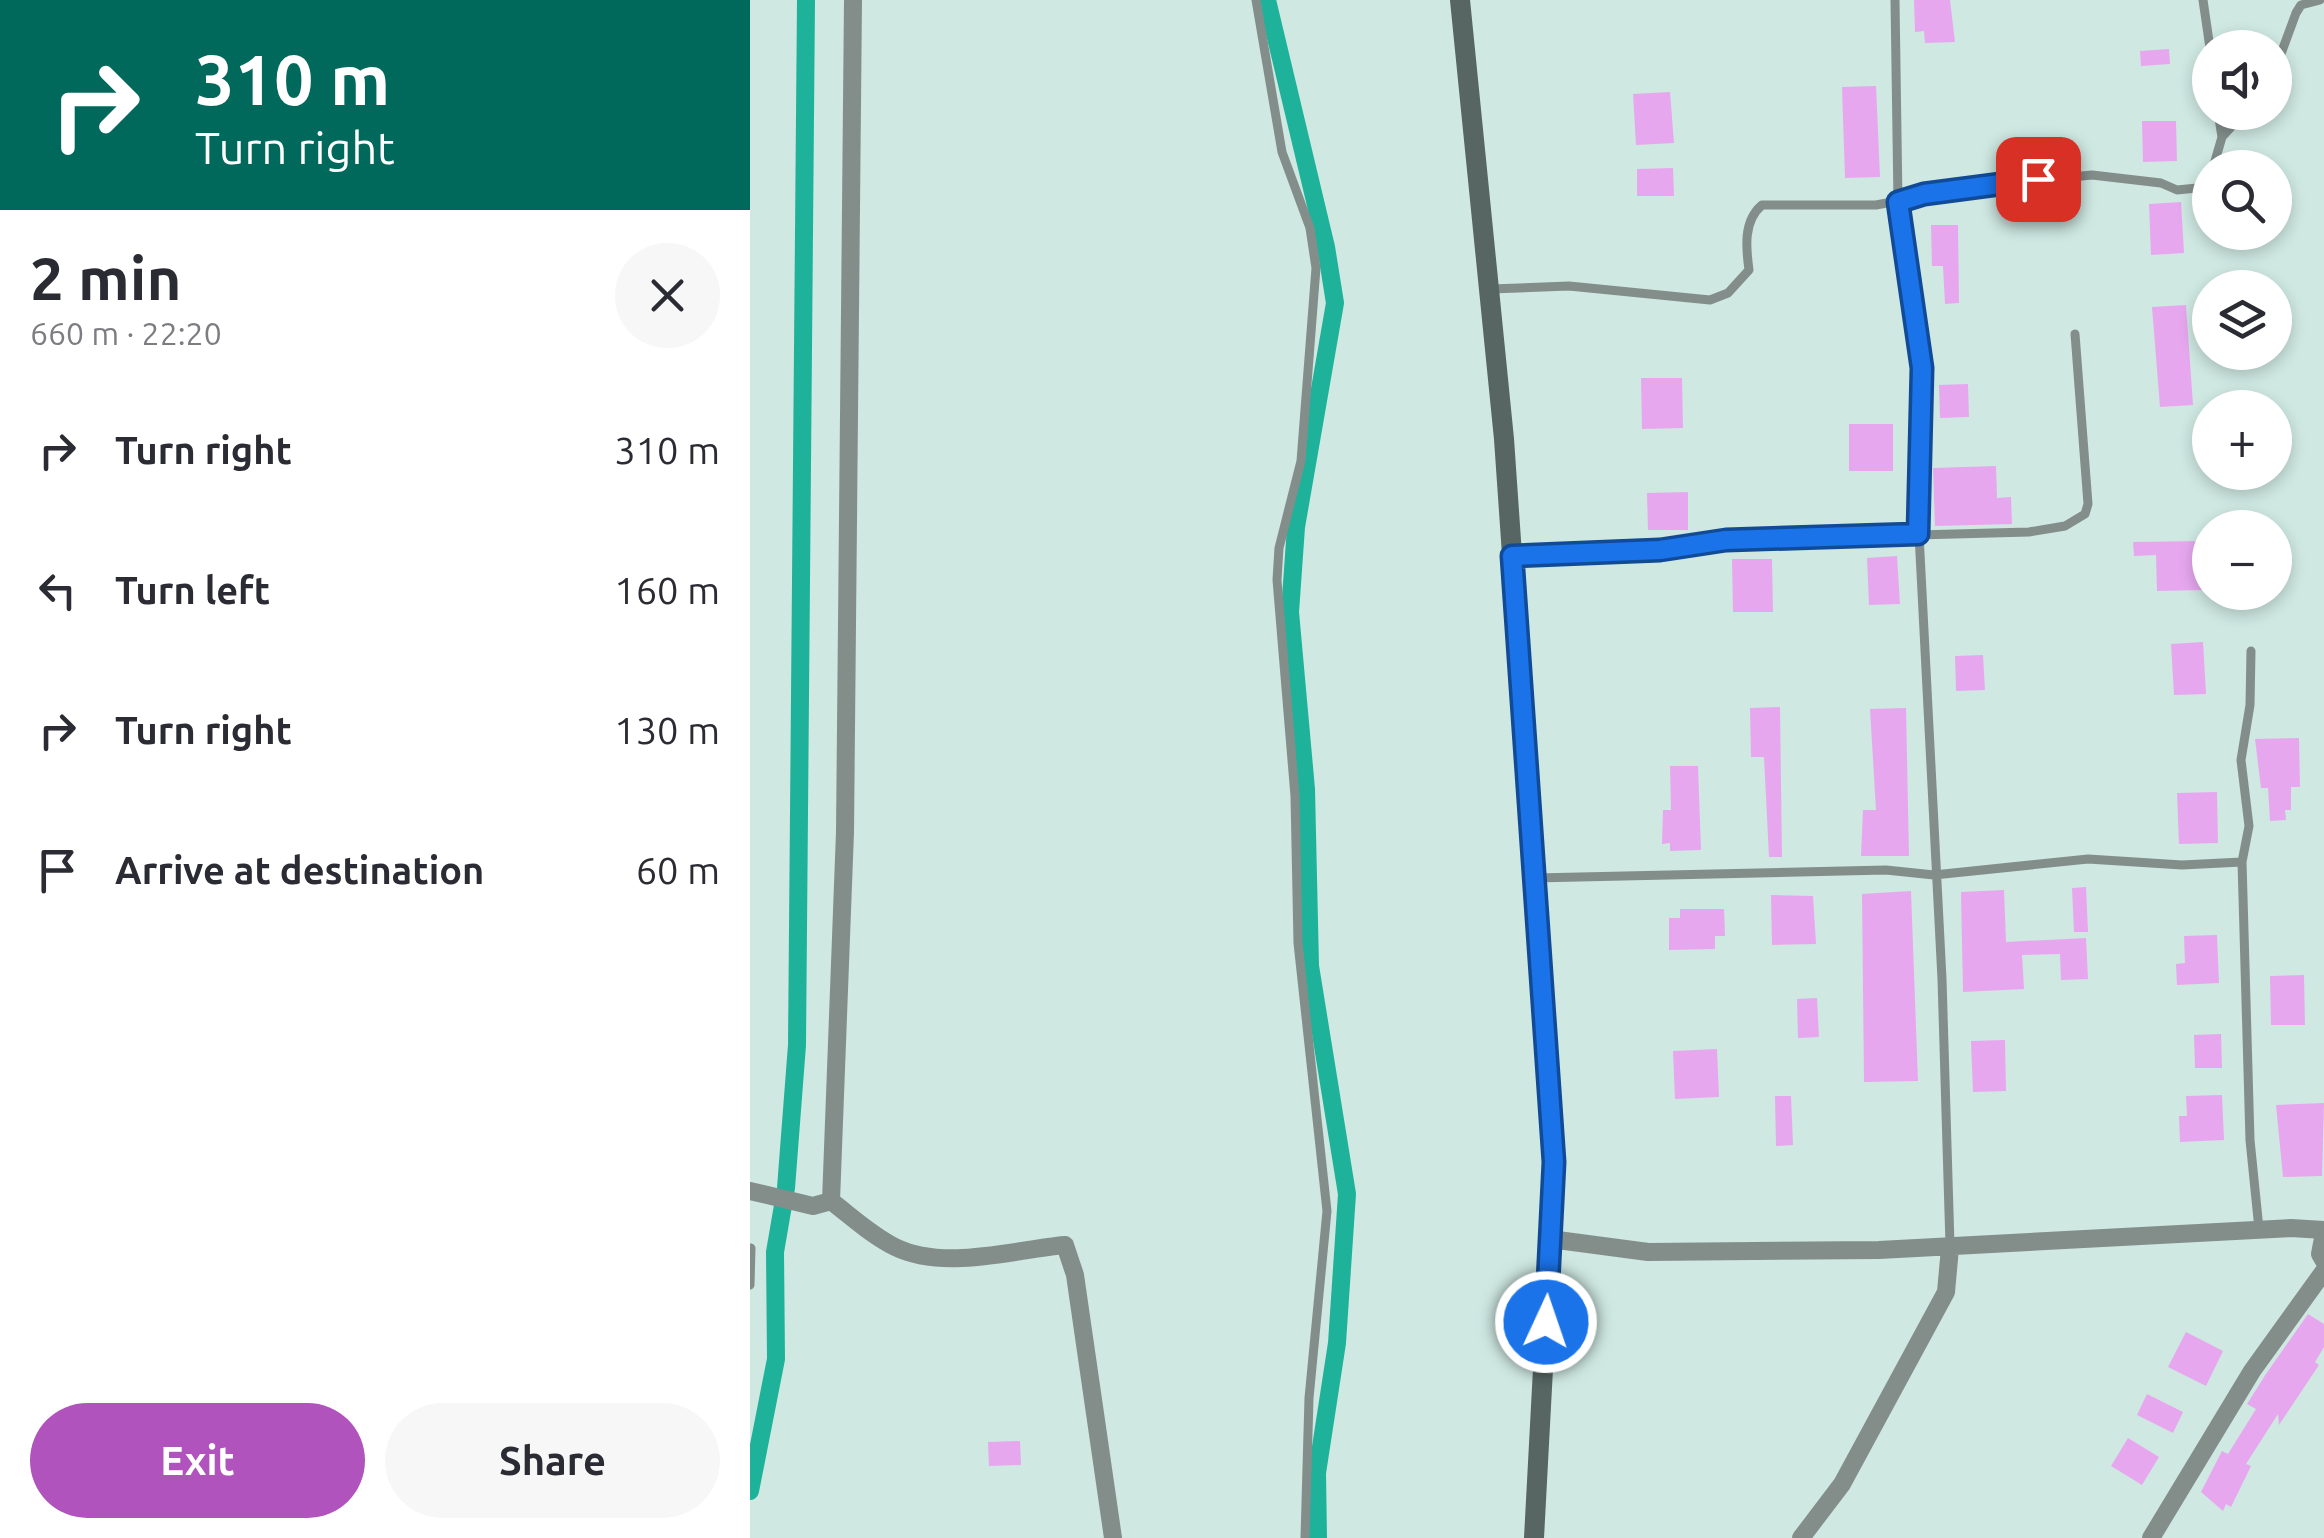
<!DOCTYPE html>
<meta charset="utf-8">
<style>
:root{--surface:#fff;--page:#f7f7f7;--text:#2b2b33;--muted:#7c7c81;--accent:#b053bd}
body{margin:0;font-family:Ubuntu,sans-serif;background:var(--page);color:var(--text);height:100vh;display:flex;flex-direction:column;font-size:38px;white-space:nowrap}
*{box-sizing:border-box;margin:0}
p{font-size:32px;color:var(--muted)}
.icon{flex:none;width:55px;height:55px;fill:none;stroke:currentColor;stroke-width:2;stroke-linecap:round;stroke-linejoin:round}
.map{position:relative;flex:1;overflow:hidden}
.drawer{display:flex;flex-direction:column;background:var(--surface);width:750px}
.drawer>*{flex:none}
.banner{background:#00695c;color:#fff;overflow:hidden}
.controls{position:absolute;left:1442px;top:30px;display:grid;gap:20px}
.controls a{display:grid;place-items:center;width:100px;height:100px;border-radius:50%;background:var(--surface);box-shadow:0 5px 15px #0003;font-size:50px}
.pin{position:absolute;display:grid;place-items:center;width:85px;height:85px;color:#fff;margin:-42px;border-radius:20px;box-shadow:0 5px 15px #0006}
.me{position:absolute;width:110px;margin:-55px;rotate:3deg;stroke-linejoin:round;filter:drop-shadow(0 0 8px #0008)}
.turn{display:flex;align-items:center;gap:35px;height:210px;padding:0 30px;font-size:45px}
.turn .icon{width:130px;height:130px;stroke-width:2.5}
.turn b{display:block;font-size:70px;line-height:85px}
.round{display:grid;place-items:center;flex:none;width:105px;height:105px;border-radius:52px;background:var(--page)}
.summary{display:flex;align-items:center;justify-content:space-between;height:170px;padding:0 30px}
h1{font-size:60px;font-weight:700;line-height:75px}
.cta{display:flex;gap:20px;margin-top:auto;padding:20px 30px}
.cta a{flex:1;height:115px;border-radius:60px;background:var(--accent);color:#fff;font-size:40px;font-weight:700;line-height:115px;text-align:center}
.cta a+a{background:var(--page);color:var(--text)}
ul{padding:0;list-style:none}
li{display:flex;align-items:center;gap:30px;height:140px;padding:0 30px}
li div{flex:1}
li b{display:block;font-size:38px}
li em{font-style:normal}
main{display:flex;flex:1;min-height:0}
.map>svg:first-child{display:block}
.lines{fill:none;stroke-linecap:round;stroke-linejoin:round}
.canal{stroke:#1fb29a;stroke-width:18}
.building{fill:#e7a7ef}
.lane{stroke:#838e8b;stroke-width:9}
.street{stroke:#838e8b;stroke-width:18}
.secondary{stroke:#576662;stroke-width:20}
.route-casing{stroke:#114b97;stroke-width:25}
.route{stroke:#1a73e8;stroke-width:18}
</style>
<main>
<section class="drawer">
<div class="banner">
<div class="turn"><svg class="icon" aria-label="right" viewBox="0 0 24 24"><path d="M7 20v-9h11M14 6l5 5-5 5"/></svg><div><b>310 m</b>Turn right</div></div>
</div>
<div class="summary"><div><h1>2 min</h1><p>660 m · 22:20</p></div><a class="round"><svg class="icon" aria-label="close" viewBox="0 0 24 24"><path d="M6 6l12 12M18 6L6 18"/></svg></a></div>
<ul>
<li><svg class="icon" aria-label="right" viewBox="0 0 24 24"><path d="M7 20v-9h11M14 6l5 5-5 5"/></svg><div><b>Turn right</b></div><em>310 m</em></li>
<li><svg class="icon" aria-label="left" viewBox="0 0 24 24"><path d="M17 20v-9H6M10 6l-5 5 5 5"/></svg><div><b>Turn left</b></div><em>160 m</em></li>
<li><svg class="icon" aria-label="right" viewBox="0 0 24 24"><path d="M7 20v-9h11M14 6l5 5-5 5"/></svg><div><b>Turn right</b></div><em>130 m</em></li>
<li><svg class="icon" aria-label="arrive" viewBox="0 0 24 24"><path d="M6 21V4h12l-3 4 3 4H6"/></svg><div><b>Arrive at destination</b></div><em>60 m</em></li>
</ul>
<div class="cta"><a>Exit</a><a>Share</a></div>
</section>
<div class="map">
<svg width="1574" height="1538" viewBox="0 0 1574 1538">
<rect width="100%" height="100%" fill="#cfe8e2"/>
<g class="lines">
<path class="canal" d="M517 0 576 247 585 303 546 527 540 612 556 789 560 966 597 1194 587 1343 567 1473 568 1538
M0 1491 26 1359 25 1252 36 1188 47 1045 56 0"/>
</g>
<path class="building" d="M1164 0H1200L1205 42 1175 43 1174 31 1165 32Z
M1419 49 1420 64 1391 66 1390 51Z
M1126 86 1130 177 1095 178 1092 87Z
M920 92 924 143 886 145 883 94Z
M1392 121H1426L1427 161 1393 162Z
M923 168 924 196H887V169Z
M1431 202 1434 253 1401 255 1399 204Z
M1181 225H1208L1209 303 1195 304 1193 266H1182Z
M1436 305 1443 405 1410 407 1402 307Z
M891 378H932L933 428 892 429Z
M1218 384 1219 417 1190 418 1189 385Z
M1099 424H1143V471H1099Z
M1246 466 1247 498 1261 497 1262 524 1185 526 1183 468Z
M938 492V530H898L897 493Z
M1452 541 1453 590 1407 591 1406 555 1384 556 1383 542Z
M1147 556 1150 604 1119 605 1117 558Z
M982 559H1022L1023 612H983Z
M1453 642 1456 694 1424 695 1421 644Z
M1233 655 1235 690 1206 691 1205 656Z
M1030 707 1032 857H1019L1014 757H1001L1000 708Z
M1156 708 1159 856H1111L1113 810H1126L1120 709Z
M1549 738 1550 787H1541V810H1535L1536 820 1520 821 1518 788H1511L1505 739Z
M920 766H948L951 850 920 851V843L912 844 913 810H921Z
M1467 792 1468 843 1429 844 1427 793Z
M1336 887 1338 932H1324L1322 888Z
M1254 890 1256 942 1336 938 1338 979 1311 980 1310 954 1272 955 1274 989 1213 992 1211 892Z
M1161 891 1168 1081 1114 1082 1112 894Z
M1021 895 1063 896 1066 944 1022 945Z
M930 909H974L975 936H965V949L919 950V918H930Z
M1467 935 1469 983 1427 985 1426 964 1435 963 1434 936Z
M1554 975 1555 1025H1521L1520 976Z
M1067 998 1069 1037 1048 1038 1047 999Z
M1471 1034 1472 1068H1445L1444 1035Z
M1255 1040 1256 1091 1223 1092 1221 1041Z
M967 1049 969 1097 925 1099 923 1051Z
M1472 1095 1474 1140 1430 1142 1429 1116H1437L1436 1096Z
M1025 1096H1041L1043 1145 1026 1146Z
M1574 1103 1572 1176 1533 1177 1526 1105Z
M1558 1314 1574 1324V1347L1565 1362 1569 1365 1529 1425 1528 1414 1496 1464 1501 1466 1481 1507 1476 1504 1473 1511 1451 1492 1472 1451 1478 1454 1506 1409 1497 1404 1516 1374Z
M1436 1332 1473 1351 1456 1386 1418 1367Z
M1397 1394 1433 1412 1423 1433 1387 1415Z
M1378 1438 1409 1457 1392 1485 1361 1466Z
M270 1441 271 1465 239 1466 238 1442Z"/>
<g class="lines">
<path class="lane" d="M506 0 532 152 560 228 566 268 551 461 529 548 527 580 545 796 548 943 577 1211 559 1398 555 1538
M1145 0 1148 202 1172 368 1169 534 1192 979 1200 1245
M1453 0 1460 48
M1525 70 1546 13 1551 5 1570 0
M1472 137 1495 112
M1463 168 1472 137 1468 112
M741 289 819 286 960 300 978 293 999 270C996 248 993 221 1012 205H1126L1222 187 1342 175 1411 183 1427 190 1447 188 1460 174
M765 556 910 550 976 540 1279 532 1315 526 1335 514 1338 504 1325 334
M1501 651 1500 705 1491 760 1499 826 1492 862 1500 1140 1509 1229
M785 878 1136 870 1184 875 1338 859 1432 865 1492 862
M0 1285 1 1248"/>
<path class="street" d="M0 1191 63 1206 81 1201C102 1217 121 1235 145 1247 194 1271 262 1250 315 1245L325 1275 363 1538
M81 1201 95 832 103 0
M1574 1233 1570 1254 1574 1261
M800 1239 898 1252 1129 1250 1541 1228 1574 1230
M1051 1538 1092 1484 1196 1292 1200 1248
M1401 1538 1502 1371 1574 1271"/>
<path class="secondary" d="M710 0 754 439 804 1162 784 1538"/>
</g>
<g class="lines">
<defs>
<path id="route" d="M796 1322 804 1162 762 556 910 550 976 540 1168 534 1172 368 1148 202 1174 194 1288 179"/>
</defs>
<use href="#route" class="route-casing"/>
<use href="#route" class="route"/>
</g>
</svg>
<div class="controls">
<a><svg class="icon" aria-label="sound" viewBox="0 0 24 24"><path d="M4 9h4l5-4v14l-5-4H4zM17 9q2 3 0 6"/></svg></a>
<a><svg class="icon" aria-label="search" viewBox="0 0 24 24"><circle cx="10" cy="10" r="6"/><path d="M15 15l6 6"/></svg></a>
<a><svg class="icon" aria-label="layers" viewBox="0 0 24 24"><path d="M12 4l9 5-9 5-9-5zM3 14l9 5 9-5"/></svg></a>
<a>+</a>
<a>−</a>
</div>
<div class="pin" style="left:1288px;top:179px;background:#d93025"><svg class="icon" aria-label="arrive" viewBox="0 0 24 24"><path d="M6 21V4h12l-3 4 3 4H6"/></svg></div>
<svg class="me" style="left:796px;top:1322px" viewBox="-20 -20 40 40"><circle r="17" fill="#1a73e8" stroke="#fff" stroke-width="3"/><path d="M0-11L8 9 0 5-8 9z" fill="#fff"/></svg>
</div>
</main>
